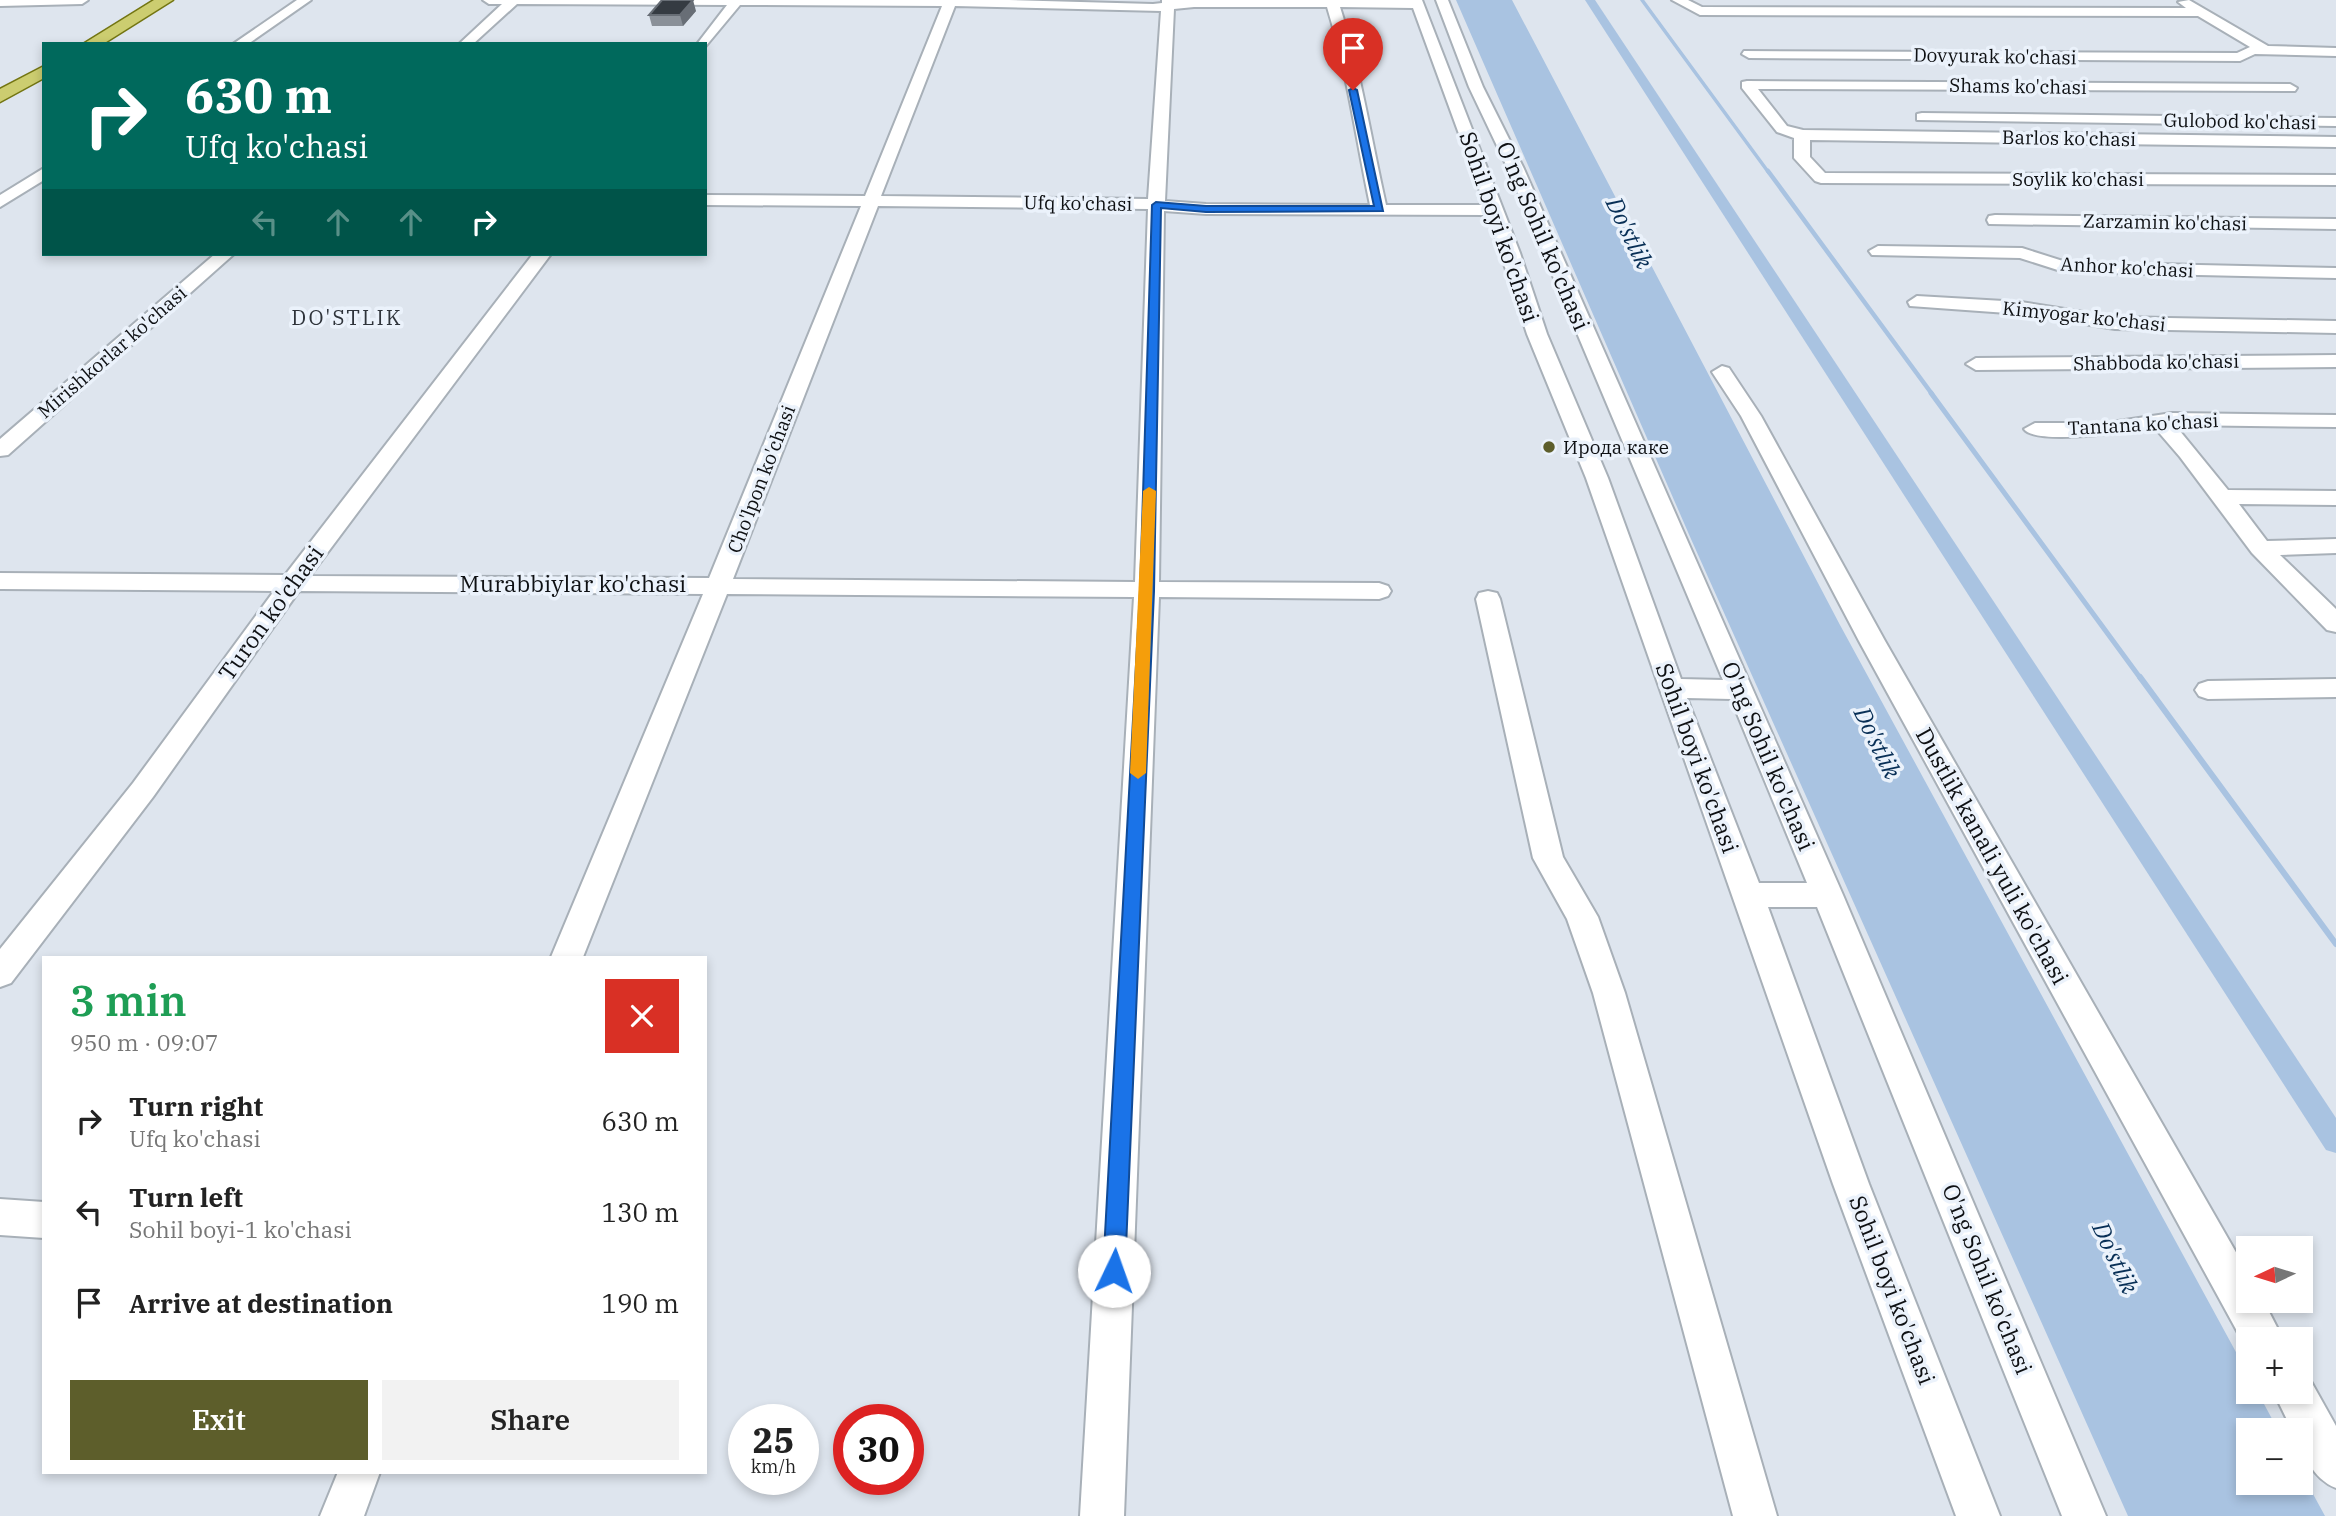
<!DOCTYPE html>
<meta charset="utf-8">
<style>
:root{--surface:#fff;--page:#f2f2f2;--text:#222;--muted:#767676;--accent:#5d5e2b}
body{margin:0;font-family:"IBM Plex Serif",serif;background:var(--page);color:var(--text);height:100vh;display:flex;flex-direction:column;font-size:26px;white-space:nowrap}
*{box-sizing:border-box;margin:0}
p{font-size:23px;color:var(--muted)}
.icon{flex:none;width:38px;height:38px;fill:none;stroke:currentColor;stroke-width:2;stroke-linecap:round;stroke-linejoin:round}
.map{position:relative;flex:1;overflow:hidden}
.details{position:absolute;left:42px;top:956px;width:665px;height:518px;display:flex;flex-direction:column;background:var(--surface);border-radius:0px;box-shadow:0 4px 10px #0003}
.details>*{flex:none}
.hud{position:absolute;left:42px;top:42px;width:665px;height:214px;border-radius:0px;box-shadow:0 4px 10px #0003;background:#00695c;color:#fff;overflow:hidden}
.needle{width:46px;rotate:266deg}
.fabs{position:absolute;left:2236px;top:1236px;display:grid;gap:14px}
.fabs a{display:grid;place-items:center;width:77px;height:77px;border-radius:0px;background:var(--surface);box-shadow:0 4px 10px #0003;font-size:35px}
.speed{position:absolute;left:728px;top:1404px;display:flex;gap:14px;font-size:35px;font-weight:700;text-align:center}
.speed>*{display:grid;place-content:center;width:91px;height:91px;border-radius:50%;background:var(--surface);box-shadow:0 4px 10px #0003;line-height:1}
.speed small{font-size:18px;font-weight:400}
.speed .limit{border:10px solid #d22;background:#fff;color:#111}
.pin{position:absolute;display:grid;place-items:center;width:60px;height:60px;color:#fff;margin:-72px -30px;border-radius:50% 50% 50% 0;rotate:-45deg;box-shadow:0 0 7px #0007}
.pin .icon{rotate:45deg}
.me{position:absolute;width:77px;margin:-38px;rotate:3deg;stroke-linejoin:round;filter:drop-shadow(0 0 5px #0008)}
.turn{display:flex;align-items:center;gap:24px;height:147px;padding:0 28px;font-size:32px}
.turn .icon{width:91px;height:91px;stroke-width:2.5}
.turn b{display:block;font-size:49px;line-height:60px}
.lanes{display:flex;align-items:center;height:66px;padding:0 28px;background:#0003;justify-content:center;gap:35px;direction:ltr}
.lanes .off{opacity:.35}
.round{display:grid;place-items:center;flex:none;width:74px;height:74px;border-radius:0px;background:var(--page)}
.summary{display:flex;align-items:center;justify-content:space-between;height:119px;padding:0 28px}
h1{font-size:42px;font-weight:600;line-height:52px;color:#1e9e55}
.button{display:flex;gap:14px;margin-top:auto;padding:14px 28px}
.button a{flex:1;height:80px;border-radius:0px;background:var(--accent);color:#fff;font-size:28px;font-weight:600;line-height:80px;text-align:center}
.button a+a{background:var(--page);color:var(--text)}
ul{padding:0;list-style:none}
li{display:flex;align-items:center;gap:21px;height:91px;padding:0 28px}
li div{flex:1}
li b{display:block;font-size:26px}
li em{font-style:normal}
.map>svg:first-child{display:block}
.water{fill:#a9c3e1}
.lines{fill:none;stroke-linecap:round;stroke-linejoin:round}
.stream-far3{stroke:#a9c3e1;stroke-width:3.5}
.stream-far2{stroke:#a9c3e1;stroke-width:4.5}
.stream-far1{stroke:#a9c3e1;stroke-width:5}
.stream{stroke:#a9c3e1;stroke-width:6}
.canal{fill:#a9c3e1;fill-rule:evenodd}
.minor-casing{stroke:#a8b0b8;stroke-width:4}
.major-casing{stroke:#737512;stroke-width:3}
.minor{fill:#fff;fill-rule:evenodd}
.major{fill:#cccd70;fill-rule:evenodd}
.wall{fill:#8a9098}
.shaded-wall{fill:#686e76}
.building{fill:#353b42;stroke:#686e76;stroke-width:2}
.route{fill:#1a73e8;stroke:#114b97;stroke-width:2}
.slow{fill:#f59e0b}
.poi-dot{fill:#5d5e2b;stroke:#ebf2fb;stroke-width:2.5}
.labels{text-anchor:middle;stroke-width:7;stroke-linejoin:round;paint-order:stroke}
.far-street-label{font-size:19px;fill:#0e1013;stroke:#ebf2fb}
.far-poi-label{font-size:19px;fill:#0e1013;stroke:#ebf2fb;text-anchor:start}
.far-neighbourhood-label{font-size:21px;letter-spacing:2px;fill:#2f343b;stroke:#ebf2fb}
.street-label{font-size:23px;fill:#0e1013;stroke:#ebf2fb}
.water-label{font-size:24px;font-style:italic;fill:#082f56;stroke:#ebf2fb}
</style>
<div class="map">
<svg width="2336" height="1516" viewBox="0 0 2336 1516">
<rect width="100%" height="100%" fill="#dee5ee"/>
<path class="water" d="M1456 0H1512L1840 625 2249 1376V1391H2257L2278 1430H2249V1482H2301V1472L2325 1516H2128L1691 539Z"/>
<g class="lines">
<path class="stream-far3" d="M1642 0 1769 173"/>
<path class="stream-far2" d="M1768 171 1932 394"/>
<path class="stream-far1" d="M1931 393 2141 679"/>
<path class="stream" d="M2140 677 2336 944"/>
<path class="canal" d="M1585 0H1595L2336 1118V1153L2326 1150Z"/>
<defs>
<path id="minor" d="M0 0H88L82 4 0 6Z
M297 0H311L248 44H233Z
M483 0H1009L1153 4 1162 3V0H1422L1520 253 1547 334 1608 478 1681 679 1723 680 1508 169 1469 87 1436 0H1448L1483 87 1524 169 1843 895 2106 1516H2062L1817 907H1768L1869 1184 2000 1516H1956L1833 1184 1586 478 1527 334 1488 215 1206 214 1164 211 1159 582 1379 583 1388 586 1391 591 1388 596 1379 599 1159 597 1124 1516H1080L1134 597 727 594 583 957H551L703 594 299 591 153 797 11 983 0 987V949L133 783 274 591 0 589V573L285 575 533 254H551L310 576 709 578 861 206 705 205V195L865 196 942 6 740 5 705 47V44H697L727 5 517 4 473 44H459L502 4H489ZM955 6 1161 11 1148 199 881 196ZM1194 7H1327C1347 71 1356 139 1370 205L1206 204 1165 201 1174 9ZM1340 7 1413 8 1485 205H1386C1371 139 1361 71 1340 7ZM878 206 1148 209 1135 582 733 579ZM1687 698 1731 699 1807 883H1759Z
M1672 0H1688L1702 7 2186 8 2178 2 2189 0 2268 46 2336 48V56L2255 54 2240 61 1749 58 1742 54 1744 51 2237 53 2250 47 2198 16 1700 15Z
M1747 81 2290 84 2297 88 2295 91 1758 89 1787 126 1803 130 2336 137V147L1810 140V157L1825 173 2336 175V185L1821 183 1815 181 1794 158V138L1777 132 1742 88V82Z
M1922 113 2336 118V126L1917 120V114Z
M44 168V180L0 207V195Z
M1995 215 2336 219V229L1989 224 1987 220 1989 216Z
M1878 246 2022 248 2066 262 2336 268V278L2064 272 2020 258 1872 255 1869 251Z
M215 254H234L8 455 0 456V439Z
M1917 296 2021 302 2115 317 2336 321V333L2115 329 2021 314 1910 306 1908 302Z
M2336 355V367L1976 370 1966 364 1976 358Z
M1722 366 1729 368 1761 416 1885 641 2249 1275V1300H2263L2283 1339H2249V1353L1859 641 1741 416 1712 372Z
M2172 413 2336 415V427L2175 425 2228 490 2336 491V505L2239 504 2267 541 2336 539V553L2280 555 2336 609V632L2327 630 2252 553 2180 457 2155 428C2133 431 2036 446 2024 429L2035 423H2105Z
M1488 591 1497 593 1500 599 1563 857 1598 917 1625 993 1777 1516H1733L1593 993 1567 919 1533 858 1476 599 1479 593Z
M2336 679V697L2208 699 2199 696 2195 690 2199 684 2208 681Z
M0 1199 44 1202V1238L0 1235Z
M2301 1374 2308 1376 2336 1426V1488C2313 1479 2301 1454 2301 1430H2292L2273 1391H2301Z
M338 1472H380L364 1516H320Z"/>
<path id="major" d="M154 0H173L103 44H83Z
M44 66V78L0 102V89Z"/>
</defs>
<use href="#minor" class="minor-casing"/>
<use href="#major" class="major-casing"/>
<use href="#minor" class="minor"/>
<use href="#major" class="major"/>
</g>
<path class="wall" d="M696 11 683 26H652L649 15Z"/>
<path class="shaded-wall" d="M693 0 696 11 683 26 680 15Z"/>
<path class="building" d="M662 0H693L680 15H649Z"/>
<path class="route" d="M1353 88 1357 90 1383 211 1206 212 1161 208 1154 591 1125 1271 1121 1279 1114 1282 1106 1279 1103 1271 1140 591 1152 205 1156 202 1206 206H1374L1349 90Z"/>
<path class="slow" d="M1149 487 1156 491 1146 773 1138 779 1130 773 1143 491Z"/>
<circle class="poi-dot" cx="1549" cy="447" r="7"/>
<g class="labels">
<g class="far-street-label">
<text transform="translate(1995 56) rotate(1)" y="7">Dovyurak ko'chasi</text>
<text transform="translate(2018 86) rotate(1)" y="7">Shams ko'chasi</text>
<text transform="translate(2240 121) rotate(1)" y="7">Gulobod ko'chasi</text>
<text transform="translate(2069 138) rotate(1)" y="7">Barlos ko'chasi</text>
<text x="2078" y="186">Soylik ko'chasi</text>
<text transform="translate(1078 203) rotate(1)" y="7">Ufq ko'chasi</text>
<text transform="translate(2165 222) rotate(1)" y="7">Zarzamin ko'chasi</text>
<text transform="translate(2127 267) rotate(3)" y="7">Anhor ko'chasi</text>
<text transform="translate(2084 316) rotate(6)" y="7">Kimyogar ko'chasi</text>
<text transform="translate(112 352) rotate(-41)" y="7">Mirishkorlar ko'chasi</text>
<text transform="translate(2156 362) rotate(-1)" y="7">Shabboda ko'chasi</text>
<text transform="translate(2143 424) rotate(-3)" y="7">Tantana ko'chasi</text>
<text transform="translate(761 479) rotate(-69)" y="7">Cho'lpon ko'chasi</text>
</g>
<g class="far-poi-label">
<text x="1563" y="454">Ирода каке</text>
</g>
<g class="far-neighbourhood-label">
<text x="347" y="325">DO'STLIK</text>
</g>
<g class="street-label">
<text transform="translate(1499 227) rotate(71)" y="8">Sohil boyi ko'chasi</text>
<text transform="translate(1543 236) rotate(67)" y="8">O'ng Sohil ko'chasi</text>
<text x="573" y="592">Murabbiylar ko'chasi</text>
<text transform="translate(271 613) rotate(-54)" y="8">Turon ko'chasi</text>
<text transform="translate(1768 756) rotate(67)" y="8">O'ng Sohil ko'chasi</text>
<text transform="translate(1697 758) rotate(70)" y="8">Sohil boyi ko'chasi</text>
<text transform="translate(1992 856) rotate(61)" y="8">Dustlik kanali yuli ko'chasi</text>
<text transform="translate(1987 1279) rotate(68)" y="8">O'ng Sohil ko'chasi</text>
<text transform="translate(1892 1290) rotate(69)" y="8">Sohil boyi ko'chasi</text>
</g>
<g class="water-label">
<text transform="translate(1629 233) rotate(64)" y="8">Do'stlik</text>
<text transform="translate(1877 743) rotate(64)" y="8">Do'stlik</text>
<text transform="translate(2115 1258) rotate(65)" y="8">Do'stlik</text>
</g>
</g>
</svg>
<div class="fabs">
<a><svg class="needle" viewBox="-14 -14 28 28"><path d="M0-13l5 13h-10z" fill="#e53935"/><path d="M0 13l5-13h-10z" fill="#767676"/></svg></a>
<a>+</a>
<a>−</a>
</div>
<div class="speed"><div>25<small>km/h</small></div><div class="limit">30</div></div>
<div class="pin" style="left:1353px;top:90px;background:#d93025"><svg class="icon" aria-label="arrive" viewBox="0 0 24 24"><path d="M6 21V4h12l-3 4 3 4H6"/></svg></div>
<svg class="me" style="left:1114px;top:1271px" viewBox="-20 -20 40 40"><circle r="19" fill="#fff"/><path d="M0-13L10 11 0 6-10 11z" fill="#1a73e8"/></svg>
<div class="hud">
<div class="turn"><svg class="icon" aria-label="right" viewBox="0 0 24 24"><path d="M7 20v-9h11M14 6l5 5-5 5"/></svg><div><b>630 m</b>Ufq ko'chasi</div></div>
<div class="lanes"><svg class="icon off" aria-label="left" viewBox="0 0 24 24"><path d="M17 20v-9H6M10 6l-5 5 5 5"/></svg><svg class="icon off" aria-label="ahead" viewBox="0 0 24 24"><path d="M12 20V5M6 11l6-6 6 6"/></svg><svg class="icon off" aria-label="ahead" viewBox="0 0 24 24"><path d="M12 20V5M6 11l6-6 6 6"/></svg><svg class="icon" aria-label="right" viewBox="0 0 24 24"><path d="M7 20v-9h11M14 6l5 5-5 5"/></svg></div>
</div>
<section class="details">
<div class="summary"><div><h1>3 min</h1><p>950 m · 09:07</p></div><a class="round" style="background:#d93025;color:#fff"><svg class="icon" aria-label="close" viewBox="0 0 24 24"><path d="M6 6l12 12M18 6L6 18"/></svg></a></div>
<ul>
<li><svg class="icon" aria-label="right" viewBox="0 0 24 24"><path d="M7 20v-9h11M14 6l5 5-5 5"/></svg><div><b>Turn right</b><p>Ufq ko'chasi</p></div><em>630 m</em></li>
<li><svg class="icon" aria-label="left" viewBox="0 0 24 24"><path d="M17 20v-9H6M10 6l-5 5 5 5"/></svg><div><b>Turn left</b><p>Sohil boyi-1 ko'chasi</p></div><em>130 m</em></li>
<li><svg class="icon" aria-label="arrive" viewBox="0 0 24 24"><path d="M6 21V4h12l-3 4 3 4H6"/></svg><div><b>Arrive at destination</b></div><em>190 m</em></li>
</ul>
<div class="button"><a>Exit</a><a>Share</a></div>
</section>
</div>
